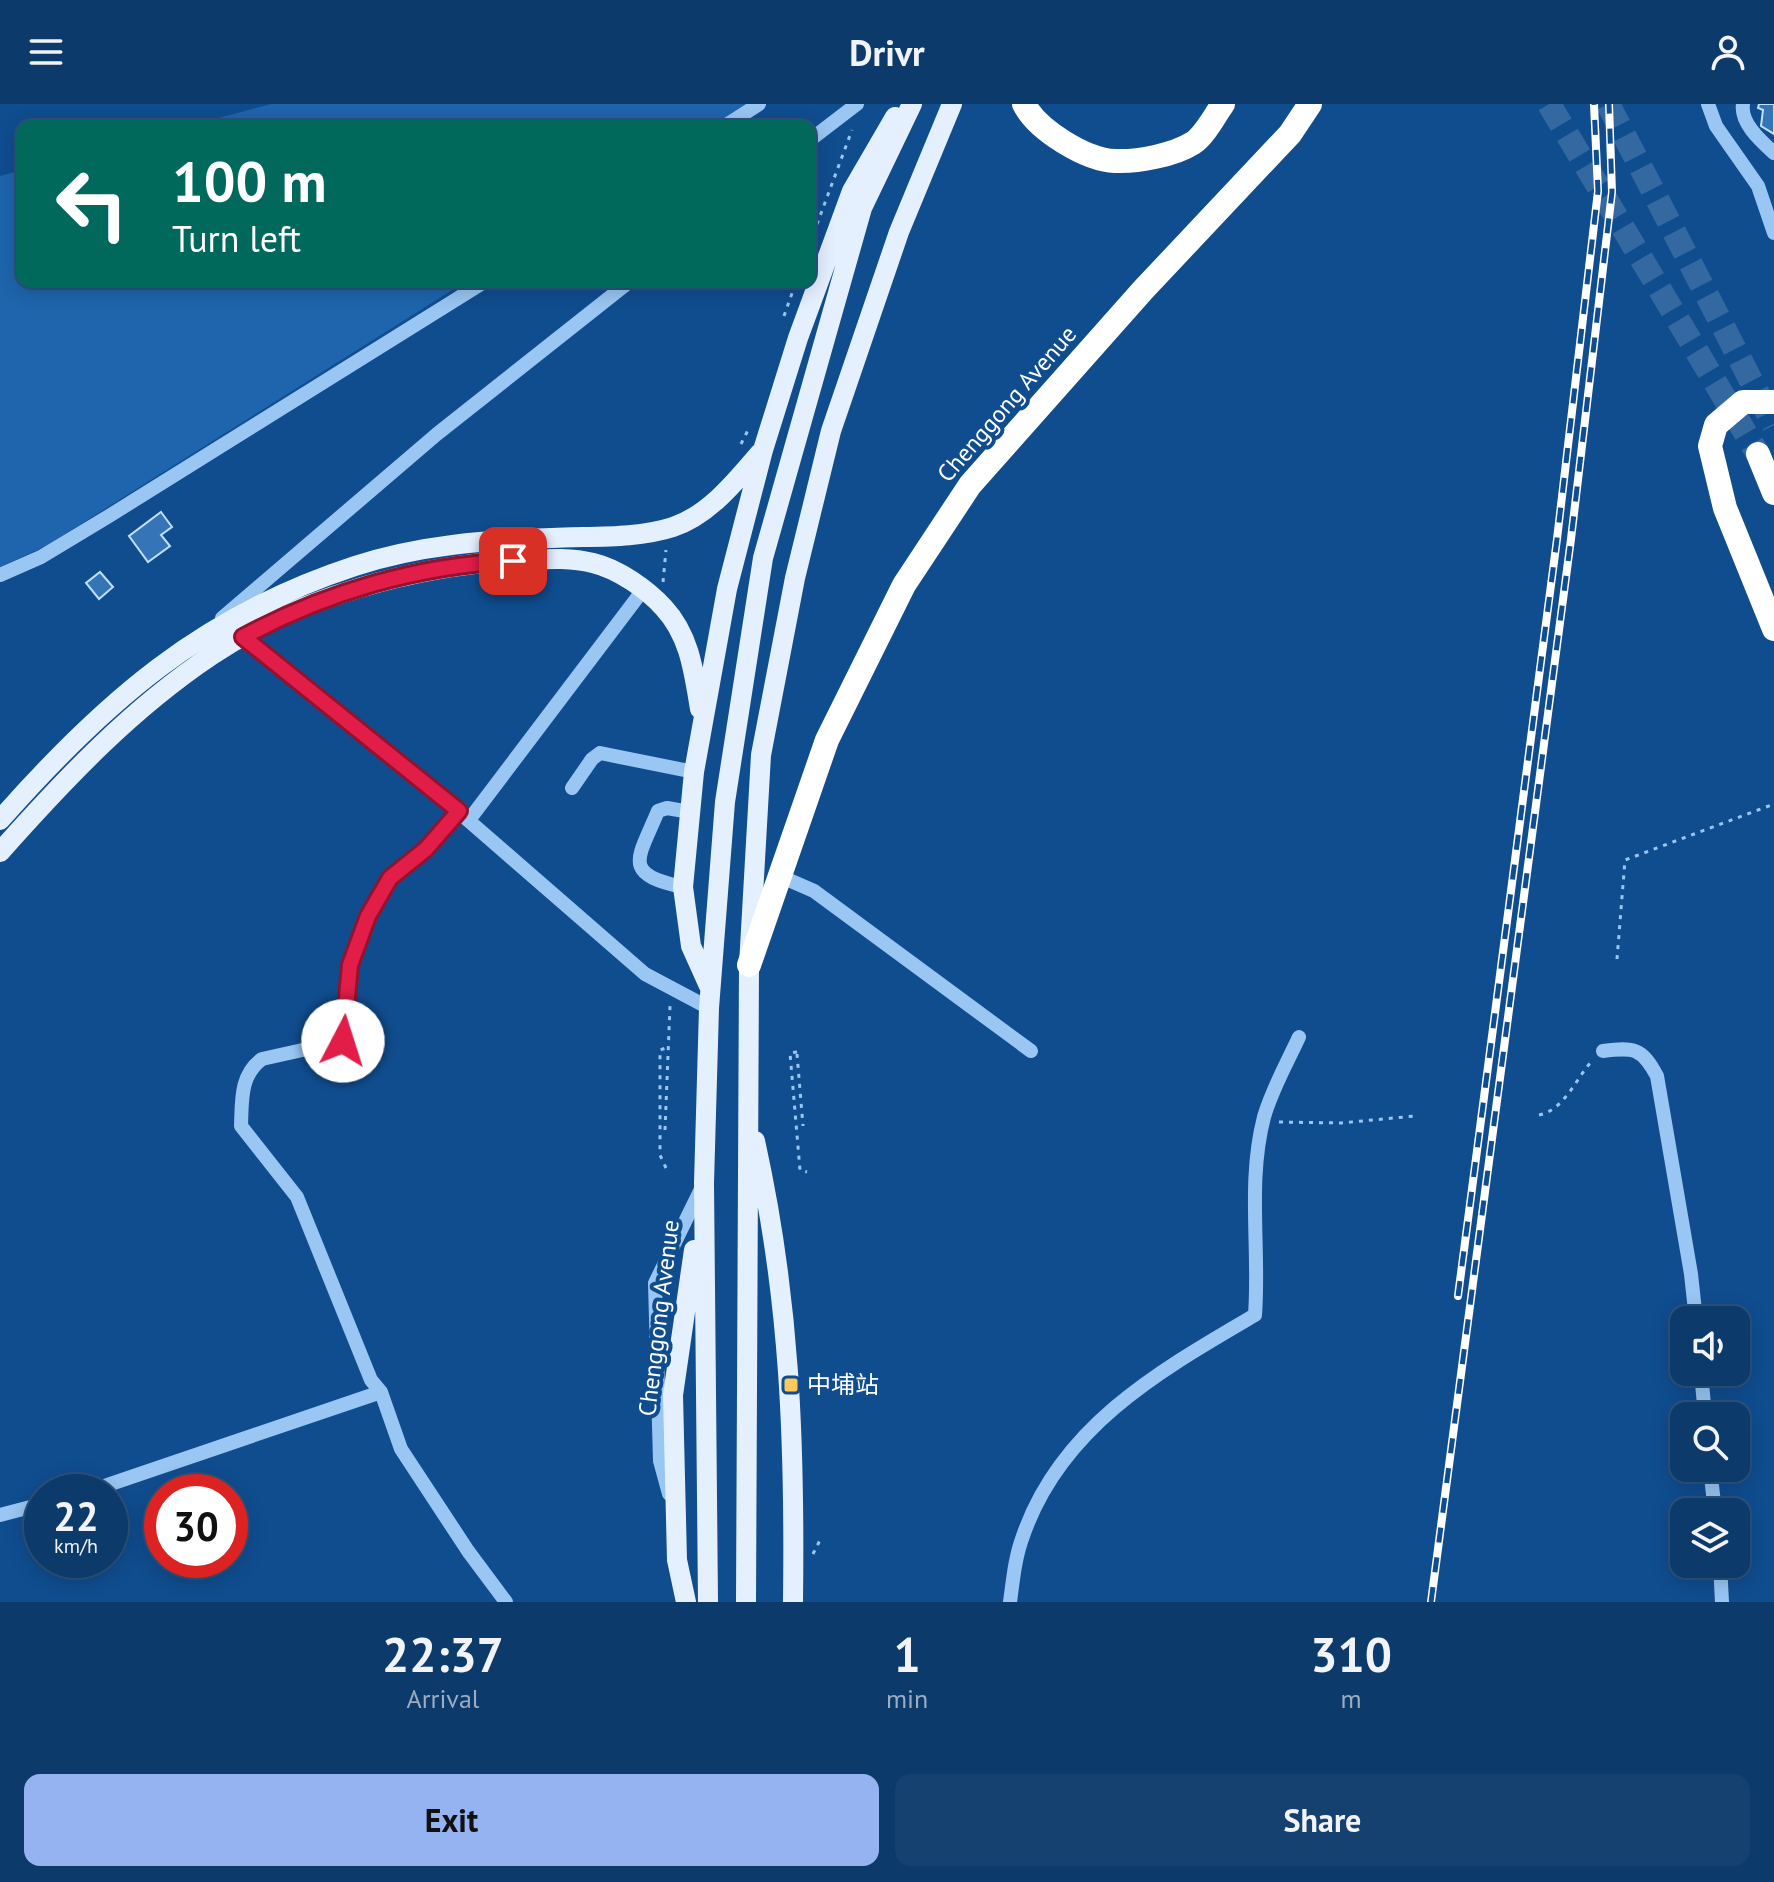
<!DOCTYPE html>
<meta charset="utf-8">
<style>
:root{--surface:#0c3a6b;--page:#154171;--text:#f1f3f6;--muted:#9aadc1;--line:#2c547e;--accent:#95b2f1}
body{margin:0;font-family:"PT Sans","Noto Sans SC",sans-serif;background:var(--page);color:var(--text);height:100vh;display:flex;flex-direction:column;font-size:30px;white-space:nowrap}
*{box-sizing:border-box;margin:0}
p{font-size:26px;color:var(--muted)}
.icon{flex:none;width:44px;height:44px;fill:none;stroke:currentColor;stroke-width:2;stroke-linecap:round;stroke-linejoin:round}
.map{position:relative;height:1498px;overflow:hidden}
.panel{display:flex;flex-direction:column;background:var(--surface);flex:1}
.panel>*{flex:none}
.guide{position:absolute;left:16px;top:16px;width:800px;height:168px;border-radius:16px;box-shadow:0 4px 20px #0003,0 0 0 2px var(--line);background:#00695c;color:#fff;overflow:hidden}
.fabs{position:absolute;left:1670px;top:1202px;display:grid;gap:16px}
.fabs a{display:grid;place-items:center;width:80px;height:80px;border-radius:16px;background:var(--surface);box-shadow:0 4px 20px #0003,0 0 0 2px var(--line);font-size:40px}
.speed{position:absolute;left:24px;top:1370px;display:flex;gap:16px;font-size:40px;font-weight:700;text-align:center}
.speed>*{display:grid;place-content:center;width:104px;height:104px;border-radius:50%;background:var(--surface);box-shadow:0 4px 20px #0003,0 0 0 2px var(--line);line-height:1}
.speed small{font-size:20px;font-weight:400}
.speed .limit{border:12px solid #d22;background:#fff;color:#111}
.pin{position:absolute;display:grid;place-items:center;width:68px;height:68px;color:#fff;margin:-34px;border-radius:16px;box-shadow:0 4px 12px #0006}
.me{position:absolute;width:88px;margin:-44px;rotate:5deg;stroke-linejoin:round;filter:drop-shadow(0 0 6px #0008)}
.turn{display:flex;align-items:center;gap:28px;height:168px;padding:0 24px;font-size:36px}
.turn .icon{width:104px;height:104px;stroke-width:2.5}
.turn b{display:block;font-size:56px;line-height:68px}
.eta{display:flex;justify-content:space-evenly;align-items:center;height:136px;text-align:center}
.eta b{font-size:48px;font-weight:700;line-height:56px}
.cta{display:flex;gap:16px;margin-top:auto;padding:16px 24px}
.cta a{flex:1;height:92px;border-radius:16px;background:var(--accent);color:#111;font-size:32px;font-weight:700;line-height:92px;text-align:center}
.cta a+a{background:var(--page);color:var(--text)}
header{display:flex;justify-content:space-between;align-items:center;height:104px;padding:0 24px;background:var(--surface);font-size:36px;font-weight:700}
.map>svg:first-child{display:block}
.green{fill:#1e65ad}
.building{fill:#3474b7;stroke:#c0dffe;stroke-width:2}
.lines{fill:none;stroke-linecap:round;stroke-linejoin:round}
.highway-tunnel{stroke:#3468a0;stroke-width:24;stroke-dasharray:24 12;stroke-linecap:butt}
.path{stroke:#99c6f3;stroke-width:3;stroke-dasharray:4 6;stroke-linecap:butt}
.minor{stroke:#99c6f3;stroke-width:14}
.major{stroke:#e5f0ff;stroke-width:20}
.highway{stroke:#fff;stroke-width:24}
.rail-casing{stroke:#fff;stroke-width:8}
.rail{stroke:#104d8f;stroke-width:5;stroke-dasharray:15;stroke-linecap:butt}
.route-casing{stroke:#92132f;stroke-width:20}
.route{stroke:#e11d48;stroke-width:14}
.poi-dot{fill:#ffc85b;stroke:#104d8f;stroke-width:3}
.labels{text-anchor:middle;stroke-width:8;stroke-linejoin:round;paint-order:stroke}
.street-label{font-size:24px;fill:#fff;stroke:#104d8f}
.poi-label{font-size:24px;fill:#fff;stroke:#104d8f;text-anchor:start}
</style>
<header><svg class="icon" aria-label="menu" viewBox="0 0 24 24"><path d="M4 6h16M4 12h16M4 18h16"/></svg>Drivr<svg class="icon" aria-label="person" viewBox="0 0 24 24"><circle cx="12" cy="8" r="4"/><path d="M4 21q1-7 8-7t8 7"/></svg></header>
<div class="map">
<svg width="1774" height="1498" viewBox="0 0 1774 1498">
<rect width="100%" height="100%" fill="#104d8f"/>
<path class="green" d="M271 0H753L715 22H188Z
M22 66V178H465L46 442 0 463V72Z"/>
<path class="building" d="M1759 0H1774V30L1761 22 1763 6 1758 4Z
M161 408 172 423 161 431 170 442 148 458 129 432Z
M100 468 113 483 99 495 86 479Z"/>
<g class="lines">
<path class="highway-tunnel" d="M1549 0 1758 350
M1608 0 1774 321"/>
<path class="path" d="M810 139 852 26
M784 212 796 178
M741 340 748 326
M663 478 666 446
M1617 855 1625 756 1774 700
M797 948 790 949 800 1066 807 1068
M797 950 803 1022
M1539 1011C1564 1006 1576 975 1591 958
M1279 1018 1341 1019 1415 1012
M665 1026 670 902
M666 1064 660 1051V946L666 944
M813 1450 821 1434"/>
<path class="minor" d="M1708 0 1716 22 1758 82 1774 129
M1743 0C1740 19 1761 37 1774 49
M725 22 759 0
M810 36 857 0
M0 471 41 453 109 412 484 178
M222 514 437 330 629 178
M243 533 400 657 645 870 709 904
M572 684 592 655 600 649 694 668
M459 707 426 745 390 774 368 812 350 861 343 937 262 955C240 971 242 996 241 1022L297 1093 371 1276 381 1288 401 1345 468 1447 506 1498
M469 716 643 486
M782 773 814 787 1031 947
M683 783C621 770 638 755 658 707L667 704 690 708
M1603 947C1634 943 1642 944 1657 972L1691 1170 1696 1216
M1701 1268 1705 1312
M1710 1364 1715 1408
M87 1388 381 1288
M669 1390 660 1357 655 1179 702 1083
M0 1411 42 1400
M1720 1460 1722 1498
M1010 1498C1013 1476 1015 1453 1023 1432 1061 1322 1161 1266 1255 1211 1260 1145 1247 1078 1264 1013 1272 985 1287 959 1299 933"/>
<path class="major" d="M0 716C104 598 202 512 355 462 419 441 486 436 552 434 591 432 636 435 673 423 709 411 736 377 760 349
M0 748C65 675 131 605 212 551 298 493 418 461 521 456 545 455 570 453 593 459 618 465 647 485 664 504 690 532 694 569 700 605
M709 882 691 842 683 783 694 668 727 485 763 346 798 234 852 87 895 13
M755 1037C790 1195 795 1337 793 1498
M686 1498 677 1456 673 1291 694 1146
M708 1498 704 1079 709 904 725 698 763 454 862 104 912 0
M746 1498 749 861 761 651 795 474 831 327 899 128 952 0"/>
<path class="highway" d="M1024 0C1037 26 1086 56 1115 57 1138 58 1174 51 1193 39 1205 31 1215 11 1223 0
M1774 298H1743L1716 321 1710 342 1725 404 1774 525
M1758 350 1774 389
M749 861 827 636 904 481 970 381 1143 186 1290 30 1310 0"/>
<defs>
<path id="rail" d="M1458 1192 1557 435 1598 87 1594 0
M1431 1498 1571 435 1612 88 1609 0"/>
</defs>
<use href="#rail" class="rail-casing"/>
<use href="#rail" class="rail"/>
</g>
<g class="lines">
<defs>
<path id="route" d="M343 937 350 861 368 812 390 774 426 745 459 707 243 533C326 488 419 461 513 457"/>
</defs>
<use href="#route" class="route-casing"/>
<use href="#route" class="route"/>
</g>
<rect class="poi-dot" x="783" y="1273" width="16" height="16" rx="4"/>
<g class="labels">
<g class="street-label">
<text transform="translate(1007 300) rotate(-49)" y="8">Chenggong Avenue</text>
<text transform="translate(659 1214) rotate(-83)" y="8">Chenggong Avenue</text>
</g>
<g class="poi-label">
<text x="807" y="1289">中埔站</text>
</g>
</g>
</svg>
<div class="fabs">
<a><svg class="icon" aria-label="sound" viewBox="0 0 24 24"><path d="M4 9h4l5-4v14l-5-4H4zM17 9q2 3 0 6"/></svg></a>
<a><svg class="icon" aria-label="search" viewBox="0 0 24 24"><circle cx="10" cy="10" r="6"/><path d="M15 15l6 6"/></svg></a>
<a><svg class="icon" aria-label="layers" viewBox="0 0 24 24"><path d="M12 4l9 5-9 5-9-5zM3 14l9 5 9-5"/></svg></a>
</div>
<div class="speed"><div>22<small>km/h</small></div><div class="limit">30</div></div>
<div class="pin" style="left:513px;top:457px;background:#d93025"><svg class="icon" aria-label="arrive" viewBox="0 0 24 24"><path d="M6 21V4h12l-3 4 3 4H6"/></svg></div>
<svg class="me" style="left:343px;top:937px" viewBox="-20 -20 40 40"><circle r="19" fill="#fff"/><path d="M0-13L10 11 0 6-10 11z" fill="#e11d48"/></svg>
<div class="guide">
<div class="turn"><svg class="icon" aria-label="left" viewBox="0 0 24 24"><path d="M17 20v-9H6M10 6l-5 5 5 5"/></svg><div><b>100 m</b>Turn left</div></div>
</div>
</div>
<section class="panel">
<div class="eta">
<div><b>22:37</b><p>Arrival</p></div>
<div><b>1</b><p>min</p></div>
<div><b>310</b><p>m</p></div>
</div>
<div class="cta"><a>Exit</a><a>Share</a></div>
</section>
